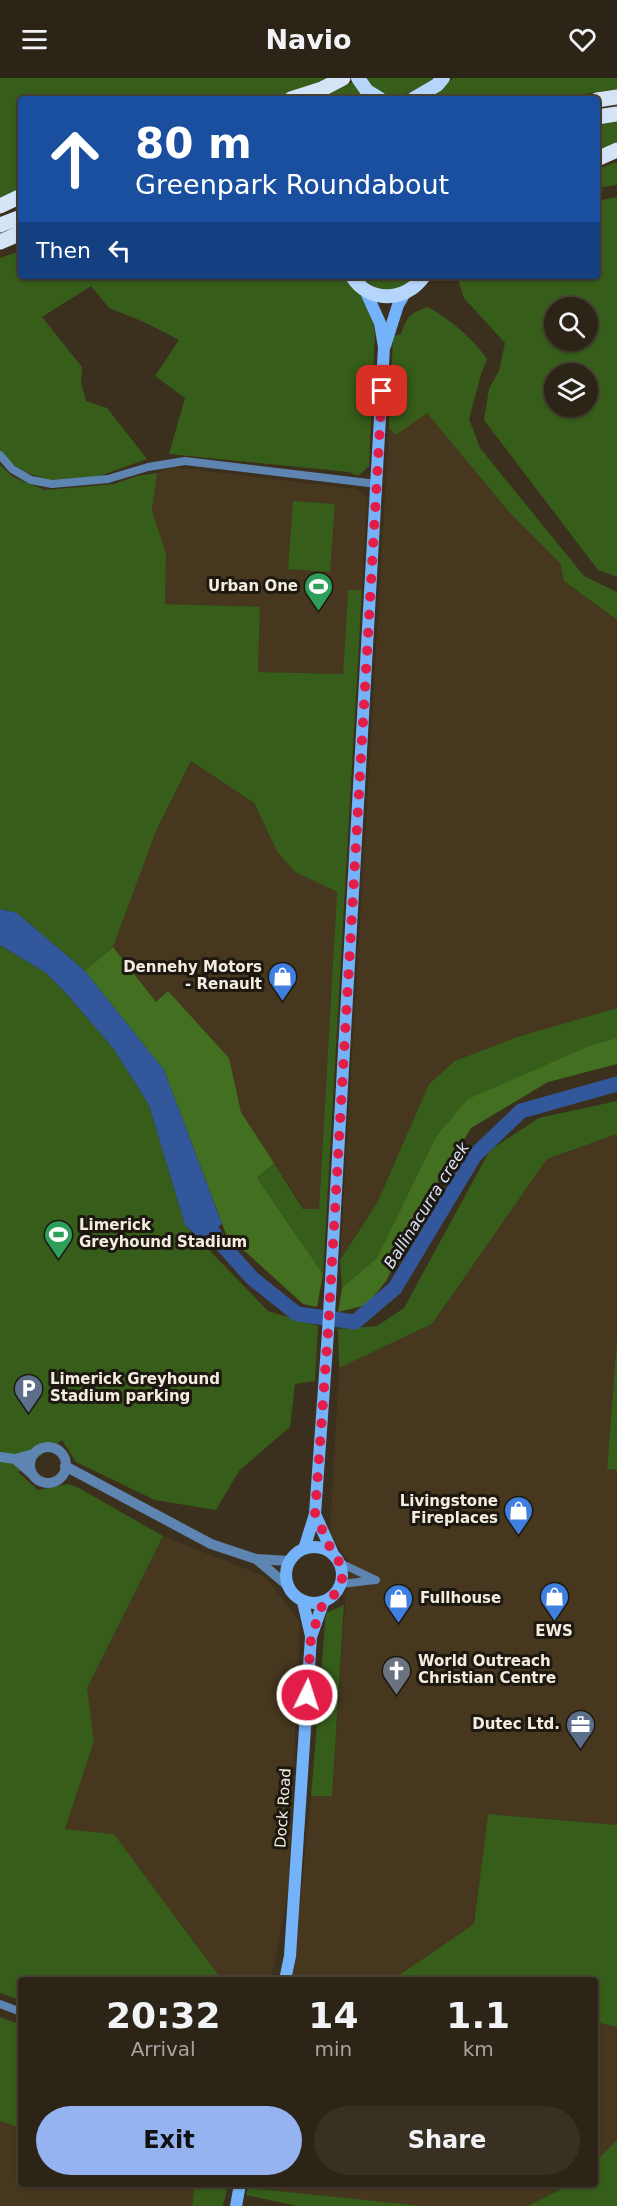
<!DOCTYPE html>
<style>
:root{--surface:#2c2416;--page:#383023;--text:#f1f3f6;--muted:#a6a4a1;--line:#484135;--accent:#95b2f1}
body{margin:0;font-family:"DejaVu Sans",sans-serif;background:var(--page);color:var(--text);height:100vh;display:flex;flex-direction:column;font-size:22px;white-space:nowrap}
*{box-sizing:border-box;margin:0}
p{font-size:20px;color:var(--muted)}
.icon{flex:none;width:33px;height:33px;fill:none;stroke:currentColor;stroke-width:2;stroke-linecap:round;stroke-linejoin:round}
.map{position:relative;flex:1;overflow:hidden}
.side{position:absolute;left:18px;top:1899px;width:580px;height:210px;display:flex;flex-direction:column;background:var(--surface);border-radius:6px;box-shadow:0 2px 4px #0004,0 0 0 2px var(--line)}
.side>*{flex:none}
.guide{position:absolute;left:18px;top:18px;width:582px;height:183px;border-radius:6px;box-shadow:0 2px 4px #0004,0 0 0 2px var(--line);background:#1a4fa0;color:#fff;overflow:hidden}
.fabs{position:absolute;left:544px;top:219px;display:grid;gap:12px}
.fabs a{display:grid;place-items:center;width:54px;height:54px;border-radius:50%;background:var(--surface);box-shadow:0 2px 4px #0004,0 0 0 2px var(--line);font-size:30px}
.pin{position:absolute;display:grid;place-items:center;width:51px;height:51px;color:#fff;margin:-26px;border-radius:12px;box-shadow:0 3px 9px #0006}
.me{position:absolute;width:66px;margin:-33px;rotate:4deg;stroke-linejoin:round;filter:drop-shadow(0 0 4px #0008)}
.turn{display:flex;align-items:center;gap:21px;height:126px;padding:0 18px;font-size:27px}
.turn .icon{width:78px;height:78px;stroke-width:2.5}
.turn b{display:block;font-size:42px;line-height:51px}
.then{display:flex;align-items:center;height:57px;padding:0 18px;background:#0003;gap:12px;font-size:22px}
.eta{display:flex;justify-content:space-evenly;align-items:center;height:102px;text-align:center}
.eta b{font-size:36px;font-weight:700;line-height:42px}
.cta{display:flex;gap:12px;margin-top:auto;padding:12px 18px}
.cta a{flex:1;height:69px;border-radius:36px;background:var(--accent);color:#111;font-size:24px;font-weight:700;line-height:69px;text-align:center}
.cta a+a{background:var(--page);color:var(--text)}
header{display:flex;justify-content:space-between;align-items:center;height:78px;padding:0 18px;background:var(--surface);font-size:27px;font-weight:700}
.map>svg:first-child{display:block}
.built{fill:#46371e}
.green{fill:#365d1a;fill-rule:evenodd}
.forest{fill:#426f20}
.water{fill:#32579b}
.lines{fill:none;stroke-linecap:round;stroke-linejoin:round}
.river{stroke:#32579b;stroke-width:15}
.minor{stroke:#5e85b1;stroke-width:8}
.tertiary{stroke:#5e85b1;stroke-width:10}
.secondary{stroke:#74b3fa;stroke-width:12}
.primary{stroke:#b6d5fa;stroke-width:14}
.trunk{stroke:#d4e3f6;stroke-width:15}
.route{stroke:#e11d48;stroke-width:10;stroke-dasharray:0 18}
.labels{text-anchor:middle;stroke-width:6;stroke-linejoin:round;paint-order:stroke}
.poi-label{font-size:15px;font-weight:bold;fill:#f3ece0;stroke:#1e1910;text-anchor:end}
.street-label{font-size:15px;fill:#f3ece0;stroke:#1e1910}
.water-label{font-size:16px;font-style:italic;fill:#d9e4f8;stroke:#1e1910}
</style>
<header><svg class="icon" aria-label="menu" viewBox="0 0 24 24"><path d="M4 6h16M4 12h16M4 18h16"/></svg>Navio<svg class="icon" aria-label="heart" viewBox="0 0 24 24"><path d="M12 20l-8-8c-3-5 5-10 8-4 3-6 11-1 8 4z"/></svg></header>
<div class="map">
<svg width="617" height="2128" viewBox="0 0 617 2128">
<rect width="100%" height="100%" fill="#3b301d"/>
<path class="built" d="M427 334 510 435 560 485 564 503 617 542V930L517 959 456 983 429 1006 377 1125 340 1182 389 350 396 357Z
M173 389 355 411 367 420 362 512 348 513 343 596 258 594 260 529 165 526 166 475 152 433 157 395Z
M191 683 254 725 278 775 295 794 337 814 319 1132 304 1131 241 1034 229 980 168 914 156 924 113 869 156 753Z
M617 1056V1261L607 1391 617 1392V1747L488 1736 474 1846 392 1902H292L311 1718H332L348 1482 330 1456 339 1290 432 1246 547 1081Z
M163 1458 266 1499 300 1545 288 1814 271 1902H222L114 1756 65 1751 94 1663 87 1610Z
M596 1944 617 1949V2062L596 2083Z
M0 2043 21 2050V2106H195L192 2128H0Z
M249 2106H571L528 2128H423L248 2110Z"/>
<path class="green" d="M0 0H330L272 21H21V115L0 125Z
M365 0H436C410 16 386 31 365 0Z
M453 0H617V11L551 21H427L439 13Z
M354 4 366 21H307Z
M617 42V71L597 79V46Z
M617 84V107L597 110V91Z
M617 119V499L598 492 484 342 489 311 499 293 505 265 464 220 457 198H597V123ZM555 230H588V262H555ZM555 296H588V328H555Z
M21 173V198H342L361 218 372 235 375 256 369 388 358 398 349 394 169 376 185 320 155 298 179 262 144 244 109 230 91 208 42 239 82 289 81 305 86 323 107 330 147 381 97 399 49 402 28 395 10 385 0 372V180Z
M361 198H417C412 202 406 208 401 210 387 215 370 209 361 198Z
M428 229C452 243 471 259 487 281L481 296 469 341 480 370 584 498 617 514V542L564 503 560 485 510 435 427 335 396 357 389 350 393 258 401 256C407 238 410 235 428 229Z
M0 387 13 399 45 412 114 406 137 398 157 395 152 433 166 475 165 526 260 529 258 594 343 596 348 512H362L323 1196 257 1100 274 1085 303 1131H319L337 814 295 794 278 775 254 725 191 683 156 753 113 869 85 893 17 835 0 831Z
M293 423 335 426 330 494 288 491Z
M0 867 46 895 64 913 113 970 149 1027 185 1147 268 1233 318 1248 315 1303 295 1306 290 1349 239 1393 216 1432 155 1422 76 1384 62 1362 18 1394 38 1412 68 1406 79 1410 163 1458 87 1610 94 1663 65 1751 114 1756 222 1902H21V1922L0 1915Z
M617 930V960L594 966 435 1060 377 1180 342 1210 340 1182 377 1125 429 1006 455 983 517 959Z
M617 1023V1056L547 1081 432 1246 339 1290 338 1251 377 1248 404 1230 490 1072 539 1040Z
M617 1261V1392L607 1391Z
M344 1527 332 1718H311L326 1535Z
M488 1736 617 1747V1949L596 1944V1902H392L474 1846Z
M0 1939 21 1947V2050L0 2043Z
M617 2062V2128H528L571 2106H596V2083Z
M195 2106H228L223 2128H192Z
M248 2110 423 2128H297L246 2117Z"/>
<path class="forest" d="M113 869 156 924 168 913 229 980 241 1034 274 1085 257 1100 323 1196 317 1229 303 1226 226 1156 164 992 85 893Z
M617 960V986L548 1004 471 1050 433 1113 386 1203 367 1227 338 1234 342 1210 377 1180 435 1060 468 1021 594 966Z"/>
<path class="water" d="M0 831 17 835 85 893 164 992 222 1146 200 1161 185 1147 149 1027 113 970 64 913 46 895 0 867Z"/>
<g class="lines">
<path class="river" d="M202 1137 218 1162 252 1200 297 1236 355 1244 395 1210 475 1077 521 1033 617 1006"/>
<path class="minor" d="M0 377 12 391 31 402 52 406 108 401 148 389 185 383 377 406
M340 1485 376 1502
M341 1506 375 1502
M0 1926 21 1934"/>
<path class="tertiary" d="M30 1387a18 18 0 1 1 36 0a18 18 0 1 1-36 0Z
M0 1379 15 1381
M65 1388 211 1466 256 1481 289 1483
M32 1396 15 1381 34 1376
M256 1481 287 1507"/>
<path class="secondary" d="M385 268 398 227 405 215
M315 1436 333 1476
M286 1497a28 28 0 1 1 56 0a28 28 0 1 1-56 0Z
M304 1471 315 1436 328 1254 384 269 380 245 365 212
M303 1524 311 1558
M285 1902 290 1878 311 1559 323 1525
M236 2128 240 2106"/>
<path class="primary" d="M358 0 367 13 380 21
M413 21 437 7 443 0
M352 198C369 226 406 224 424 198"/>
<path class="trunk" d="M291 21 322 11 343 0
M597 22 617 19
M597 39 617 36
M597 81 617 72
M0 128 21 118
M0 147 21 139
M0 164 21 155"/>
</g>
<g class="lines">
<path class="route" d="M307 1617 311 1559 323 1525 334 1517 342 1501 340 1485 333 1476 315 1436 328 1254 382 313"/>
</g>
<defs>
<symbol id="stadium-pin" viewBox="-11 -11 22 30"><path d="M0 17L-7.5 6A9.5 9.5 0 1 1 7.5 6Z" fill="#2e9e5b" stroke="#1e1910"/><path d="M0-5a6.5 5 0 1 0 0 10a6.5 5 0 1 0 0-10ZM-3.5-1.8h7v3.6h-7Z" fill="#fff"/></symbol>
<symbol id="shop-pin" viewBox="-11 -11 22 30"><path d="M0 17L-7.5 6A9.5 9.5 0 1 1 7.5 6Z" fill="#3f7fe0" stroke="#1e1910"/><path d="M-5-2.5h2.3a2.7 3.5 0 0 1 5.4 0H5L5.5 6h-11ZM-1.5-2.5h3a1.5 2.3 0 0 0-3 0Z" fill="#fff"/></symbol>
<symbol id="parking-pin" viewBox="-11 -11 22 30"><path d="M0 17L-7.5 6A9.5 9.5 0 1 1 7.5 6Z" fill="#5c6f8a" stroke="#1e1910"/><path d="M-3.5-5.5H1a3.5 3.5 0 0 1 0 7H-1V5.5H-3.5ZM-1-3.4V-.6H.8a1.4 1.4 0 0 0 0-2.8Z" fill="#fff"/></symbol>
<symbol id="church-pin" viewBox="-11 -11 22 30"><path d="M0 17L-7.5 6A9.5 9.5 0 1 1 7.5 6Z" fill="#6b7280" stroke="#1e1910"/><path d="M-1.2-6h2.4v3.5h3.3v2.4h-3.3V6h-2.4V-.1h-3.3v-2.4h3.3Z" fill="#fff"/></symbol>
<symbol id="office-pin" viewBox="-11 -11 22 30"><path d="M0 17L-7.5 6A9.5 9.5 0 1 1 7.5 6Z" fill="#5c6f8a" stroke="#1e1910"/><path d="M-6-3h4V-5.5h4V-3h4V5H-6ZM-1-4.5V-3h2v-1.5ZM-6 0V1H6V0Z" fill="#fff"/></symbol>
</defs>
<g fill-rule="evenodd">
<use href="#stadium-pin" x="302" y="492" width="33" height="45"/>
<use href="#shop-pin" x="266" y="882" width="33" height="45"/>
<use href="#stadium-pin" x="42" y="1140" width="33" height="45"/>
<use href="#parking-pin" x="12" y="1294" width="33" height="45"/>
<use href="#shop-pin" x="502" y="1416" width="33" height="45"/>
<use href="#shop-pin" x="538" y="1502" width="33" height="45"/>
<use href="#shop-pin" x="382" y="1504" width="33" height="45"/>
<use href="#church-pin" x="380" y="1576" width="33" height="45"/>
<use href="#office-pin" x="564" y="1630" width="33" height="45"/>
</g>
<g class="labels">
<g class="poi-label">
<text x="298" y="513">Urban One</text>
<text x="262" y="894">Dennehy Motors<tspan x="262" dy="17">- Renault</tspan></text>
<text x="79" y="1152" text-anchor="start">Limerick<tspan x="79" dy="17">Greyhound Stadium</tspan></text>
<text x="50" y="1306" text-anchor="start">Limerick Greyhound<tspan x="50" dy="17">Stadium parking</tspan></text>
<text x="498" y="1428">Livingstone<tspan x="498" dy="17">Fireplaces</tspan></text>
<text x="420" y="1525" text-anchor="start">Fullhouse</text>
<text x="554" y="1558" text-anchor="middle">EWS</text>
<text x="418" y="1588" text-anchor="start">World Outreach<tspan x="418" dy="17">Christian Centre</tspan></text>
<text x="560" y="1651">Dutec Ltd.</text>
</g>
<g class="street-label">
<text transform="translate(283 1730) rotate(-86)" y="5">Dock Road</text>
</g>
<g class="water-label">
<text transform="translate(426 1127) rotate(-58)" y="6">Ballinacurra creek</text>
</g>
</g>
</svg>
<div class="fabs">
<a><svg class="icon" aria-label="search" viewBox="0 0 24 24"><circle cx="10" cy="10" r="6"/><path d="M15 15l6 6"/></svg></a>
<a><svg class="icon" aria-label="layers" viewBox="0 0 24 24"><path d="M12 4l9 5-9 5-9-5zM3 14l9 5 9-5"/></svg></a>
</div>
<div class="pin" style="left:382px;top:313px;background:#d93025"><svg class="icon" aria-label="arrive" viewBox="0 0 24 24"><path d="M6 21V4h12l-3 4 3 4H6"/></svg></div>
<svg class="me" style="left:307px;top:1617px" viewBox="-20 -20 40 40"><circle r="17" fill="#e11d48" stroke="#fff" stroke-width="3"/><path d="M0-11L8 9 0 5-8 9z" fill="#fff"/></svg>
<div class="guide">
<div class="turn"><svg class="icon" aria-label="ahead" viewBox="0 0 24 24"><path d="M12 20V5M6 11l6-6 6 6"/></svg><div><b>80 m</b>Greenpark Roundabout</div></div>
<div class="then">Then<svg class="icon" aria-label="left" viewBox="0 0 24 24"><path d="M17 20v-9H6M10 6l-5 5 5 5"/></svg></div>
</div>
<section class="side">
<div class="eta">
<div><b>20:32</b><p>Arrival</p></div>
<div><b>14</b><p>min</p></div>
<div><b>1.1</b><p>km</p></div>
</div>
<div class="cta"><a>Exit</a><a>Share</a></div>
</section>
</div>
